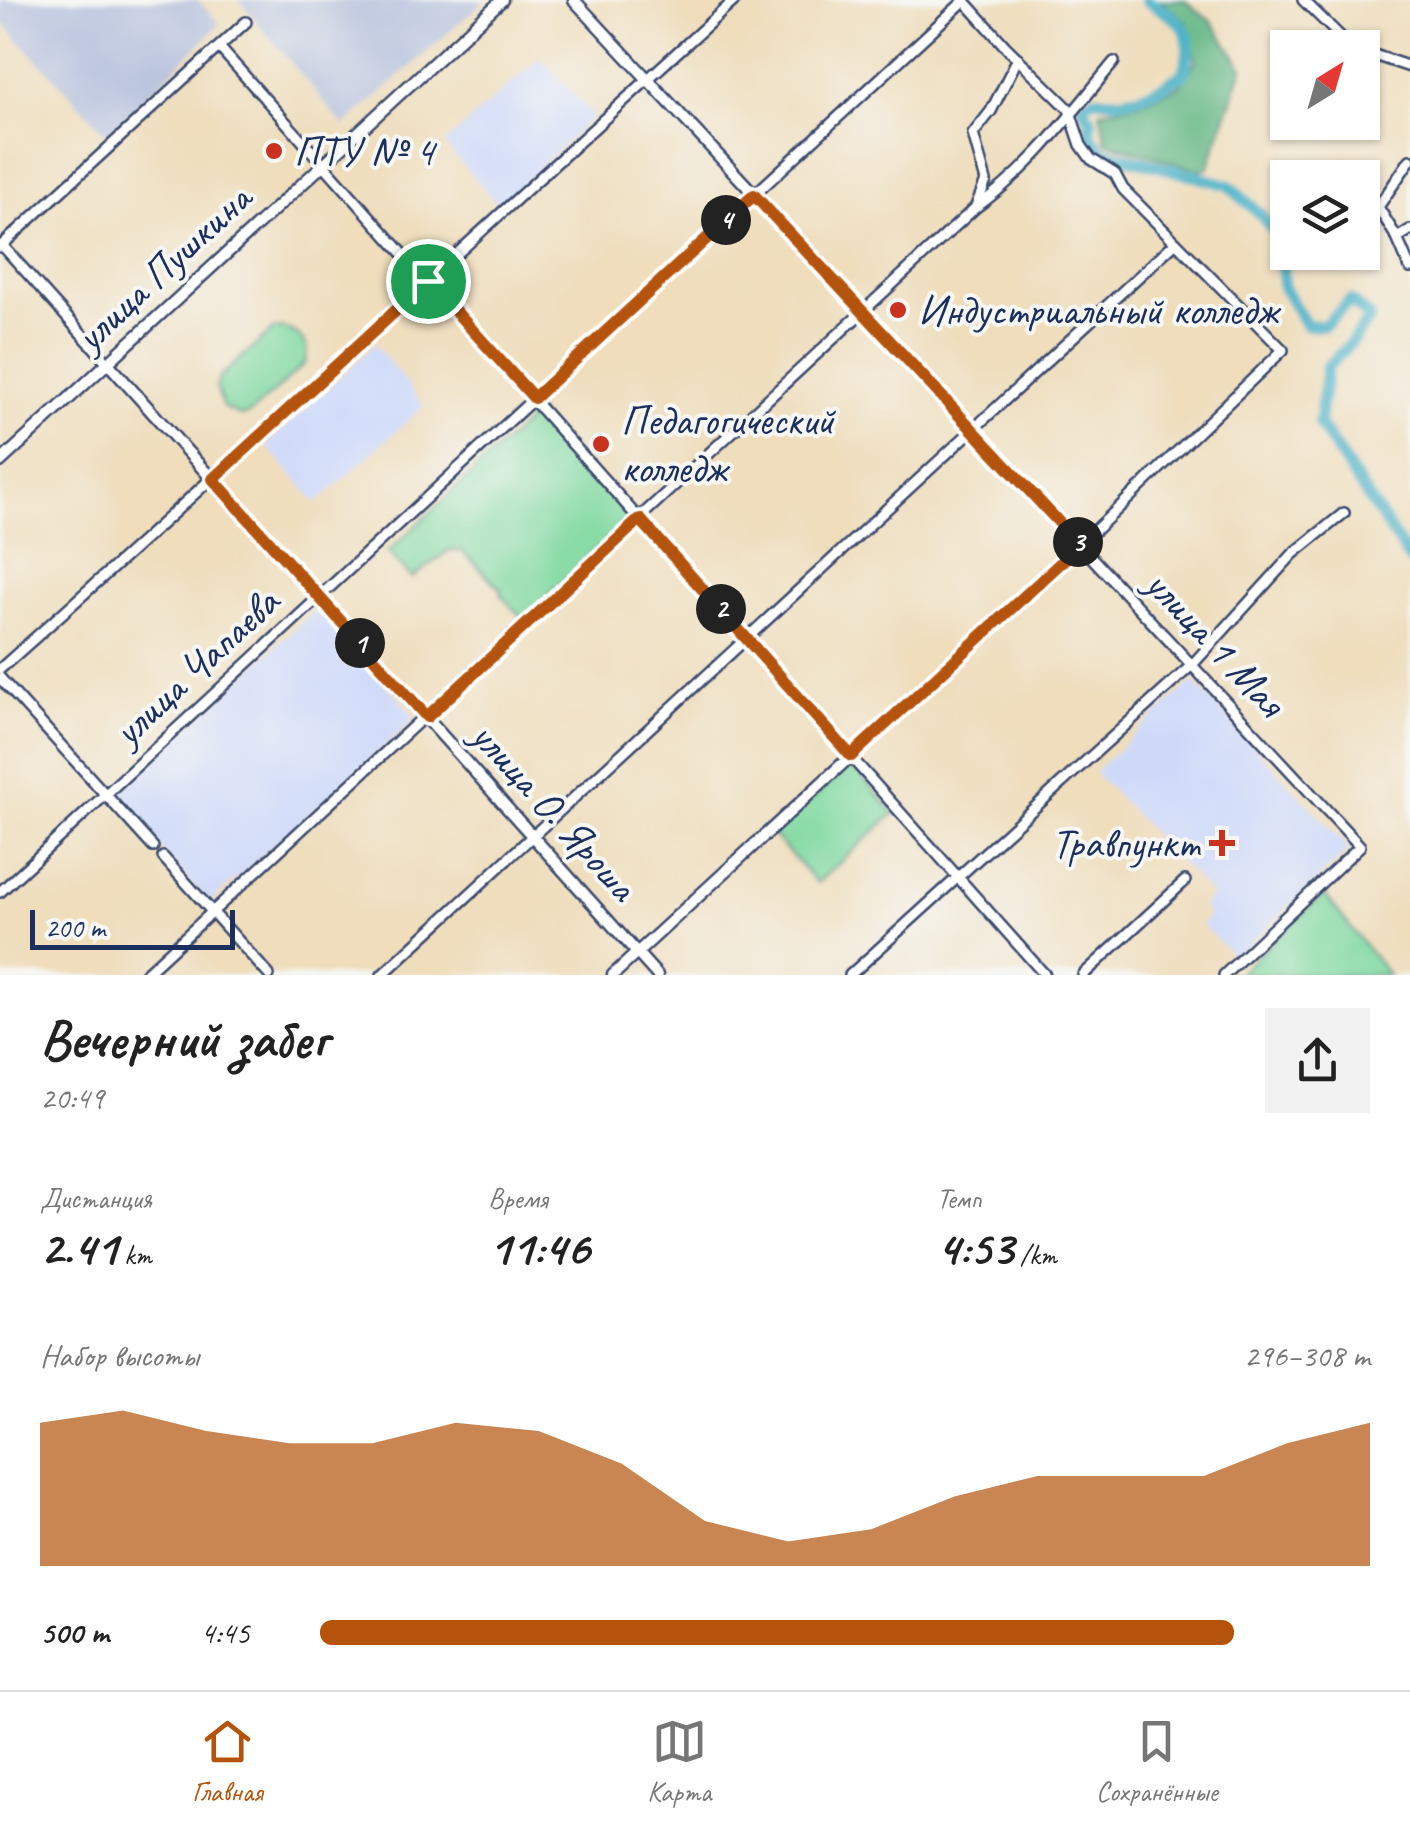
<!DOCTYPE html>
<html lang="ru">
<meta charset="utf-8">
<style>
body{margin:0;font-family:Caveat,sans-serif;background:#f2f2f2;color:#222;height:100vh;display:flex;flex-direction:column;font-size:38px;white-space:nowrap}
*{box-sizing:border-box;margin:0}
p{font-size:32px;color:#767676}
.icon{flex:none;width:55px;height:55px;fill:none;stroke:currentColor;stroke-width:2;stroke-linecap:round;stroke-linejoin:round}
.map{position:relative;height:975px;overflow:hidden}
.panel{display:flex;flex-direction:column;background:#fff;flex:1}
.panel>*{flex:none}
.needle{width:65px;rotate:37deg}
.tools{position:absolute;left:1270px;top:30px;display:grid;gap:20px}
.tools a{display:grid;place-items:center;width:110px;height:110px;border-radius:0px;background:#fff;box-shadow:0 2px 8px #0004;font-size:50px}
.scale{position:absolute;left:30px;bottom:25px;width:205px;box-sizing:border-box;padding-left:10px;border:5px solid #1b2f5e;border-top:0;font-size:28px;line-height:35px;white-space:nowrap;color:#1b2f5e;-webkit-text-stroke:8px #f6f6f2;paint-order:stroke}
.pin{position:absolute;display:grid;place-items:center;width:85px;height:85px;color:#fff;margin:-42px;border:5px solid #fff;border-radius:50%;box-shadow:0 2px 10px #0007}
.km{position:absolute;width:50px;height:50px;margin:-25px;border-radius:50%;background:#222;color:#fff;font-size:28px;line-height:50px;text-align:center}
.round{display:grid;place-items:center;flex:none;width:105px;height:105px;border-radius:0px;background:#f2f2f2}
.headline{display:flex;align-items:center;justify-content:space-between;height:170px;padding:0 40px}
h1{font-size:55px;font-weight:600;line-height:75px}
.metrics{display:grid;grid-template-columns:repeat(3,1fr);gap:15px;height:170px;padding:10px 40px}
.metrics div{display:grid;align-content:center}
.metrics b{font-size:50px;font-weight:600}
.metrics small{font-size:28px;font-weight:400}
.metrics p{font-size:28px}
.chart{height:280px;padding:20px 40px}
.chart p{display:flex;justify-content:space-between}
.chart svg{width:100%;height:180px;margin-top:10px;fill:#b45309;opacity:.7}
ul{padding:0 40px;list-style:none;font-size:32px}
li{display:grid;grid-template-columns:160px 120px 1fr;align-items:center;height:75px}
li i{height:25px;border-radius:12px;background:#b45309}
.dock{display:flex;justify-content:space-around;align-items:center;height:140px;border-top:2px solid #e0e0e0;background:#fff;font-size:28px;color:#767676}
.dock a{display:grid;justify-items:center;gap:5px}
.dock .current{color:#b45309}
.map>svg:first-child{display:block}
.built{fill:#cfdafa}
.industrial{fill:#bac4de}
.green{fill:#7dd89e;stroke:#4c847e;stroke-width:2.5}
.forest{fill:#66b885;stroke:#407472;stroke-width:2.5}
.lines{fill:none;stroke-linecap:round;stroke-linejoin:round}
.river{stroke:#47b0c6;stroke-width:12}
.minor-casing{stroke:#3b496c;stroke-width:14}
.major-casing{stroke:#3b496c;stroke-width:15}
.minor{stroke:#fff;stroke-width:9}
.major{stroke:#fff;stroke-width:10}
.route-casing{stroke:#fff;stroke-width:20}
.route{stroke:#b45309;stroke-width:12}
.poi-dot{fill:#c8321e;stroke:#f6f6f2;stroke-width:4}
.labels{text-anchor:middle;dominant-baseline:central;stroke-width:8;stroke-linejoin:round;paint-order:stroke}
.poi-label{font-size:42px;fill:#1b2f5e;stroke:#f6f6f2;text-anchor:start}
.street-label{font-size:42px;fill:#1b2f5e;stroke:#f6f6f2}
</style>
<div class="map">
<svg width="1410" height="975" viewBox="0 0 1410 975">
<rect width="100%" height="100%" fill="#f6f6f2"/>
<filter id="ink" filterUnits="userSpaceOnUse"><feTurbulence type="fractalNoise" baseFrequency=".01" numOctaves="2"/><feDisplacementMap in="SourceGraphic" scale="20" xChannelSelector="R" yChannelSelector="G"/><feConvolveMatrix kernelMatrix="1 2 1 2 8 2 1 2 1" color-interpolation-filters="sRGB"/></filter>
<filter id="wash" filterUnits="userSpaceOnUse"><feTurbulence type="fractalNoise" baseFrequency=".0048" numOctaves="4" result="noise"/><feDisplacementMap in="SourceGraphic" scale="40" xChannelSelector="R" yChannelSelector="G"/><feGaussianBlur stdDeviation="2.25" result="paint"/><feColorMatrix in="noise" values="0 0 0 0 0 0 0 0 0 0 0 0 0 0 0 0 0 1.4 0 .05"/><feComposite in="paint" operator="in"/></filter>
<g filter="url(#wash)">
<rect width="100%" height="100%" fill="#efddbb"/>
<!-- built -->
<path class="built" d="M540,58L594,116L499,205L444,144Z
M375,344L424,406L317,503L266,445Z
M317,608L416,718L209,903L115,796Z
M1193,681L1350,849L1235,958L1201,924L1209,915L1202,906L1212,895L1094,772Z"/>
<!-- industrial -->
<path class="industrial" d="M0,0H198L220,24L108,135L0,20Z
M239,0H485L344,126Z"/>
<!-- green -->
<path class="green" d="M282,328C301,332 311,345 305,363L251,413L241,416L223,407L216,386L221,376L274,329Z
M537,412L625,512L627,521L523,619L500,594L501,589L462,551L449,550L412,578L388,552Z
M850,764L895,813L817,883L773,835Z
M1324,894L1388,975H1237Z"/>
<!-- forest -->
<path class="forest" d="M1159,0H1184L1212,22L1243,68L1208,168L1201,171L1106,142L1100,111L1139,103L1178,87L1196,61L1187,22Z"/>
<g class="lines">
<!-- river -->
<path class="river" d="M1146,0C1183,23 1196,26 1184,73C1158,92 1126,106 1094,98L1082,106L1091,120L1089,133L1102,151L1228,185L1261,215L1282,243L1283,287L1306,325L1324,326L1350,301L1370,317L1352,342L1327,367L1319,424L1410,560"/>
</g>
</g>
<g filter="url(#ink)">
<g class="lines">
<!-- minor casing -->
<g class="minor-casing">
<path id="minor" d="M964,0L1005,46L1069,109L1081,145L1091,159L1115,174L1123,189L1283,350L1080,545L1360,846L1224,975
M1303,0L1352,48
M219,47L1045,975
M1362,51L1410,67
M1410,160L1378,207L1397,238L1410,268
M976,206L986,181L973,134L991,111L1018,58
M1397,238L1410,230
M2,245L107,362
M0,247L246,22
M0,669C248,449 489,222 735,0
M0,678L153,847
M163,857L269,975
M0,892L965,0
M144,975L975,208C1031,169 1071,114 1114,62
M382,975L1176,242
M850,975L1192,665L1293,554L1344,513
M1083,975L1185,881"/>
</g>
<!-- major casing -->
<g class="major-casing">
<path id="major" d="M574,0L1080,545L613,975
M107,362L657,975
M0,462L502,0"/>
</g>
<!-- minor -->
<use href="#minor" class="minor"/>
<!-- major -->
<use href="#major" class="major"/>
</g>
</g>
<g class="lines" filter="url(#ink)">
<!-- route casing -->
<g class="route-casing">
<path id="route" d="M754,195L1080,545L851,756L640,519L427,717L213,479L428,281L534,398Z"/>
</g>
<!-- route -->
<use href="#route" class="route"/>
</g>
<!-- markers -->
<g class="poi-dot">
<circle cx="274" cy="151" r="10"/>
<circle cx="898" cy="310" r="10"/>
<circle cx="601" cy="444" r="10"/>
<path d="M1217 828h10v10h10v10h-10v10h-10v-10h-10v-10h10z"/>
</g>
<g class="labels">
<!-- poi labels -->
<g class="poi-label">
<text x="294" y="151">ПТУ № 4</text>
<text x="918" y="310">Индустриальный колледж</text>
<text x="621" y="420">Педагогический<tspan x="621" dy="48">колледж</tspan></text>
<text x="1200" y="843" text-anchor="end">Травпункт</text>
</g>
<!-- street labels -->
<g class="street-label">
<text transform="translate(163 268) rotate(-43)">улица Пушкина</text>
<text transform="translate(1215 643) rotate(47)">улица 1 Мая</text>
<text transform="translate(196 667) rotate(-43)">улица Чапаева</text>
<text transform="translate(554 811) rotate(48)">улица О. Яроша</text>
</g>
</g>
</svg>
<div class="tools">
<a><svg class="needle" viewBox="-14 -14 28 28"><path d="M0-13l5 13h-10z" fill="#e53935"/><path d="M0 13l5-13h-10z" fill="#767676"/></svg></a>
<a><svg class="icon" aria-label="layers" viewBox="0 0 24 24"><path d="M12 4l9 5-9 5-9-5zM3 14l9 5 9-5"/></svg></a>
</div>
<div class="scale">200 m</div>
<div class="pin" style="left:428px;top:281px;background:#1e9e55"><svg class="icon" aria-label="arrive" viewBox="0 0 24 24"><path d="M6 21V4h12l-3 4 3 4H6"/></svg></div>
<b class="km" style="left:360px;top:643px">1</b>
<b class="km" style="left:721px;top:609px">2</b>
<b class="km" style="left:1078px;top:542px">3</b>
<b class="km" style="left:726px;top:220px">4</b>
</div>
<section class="panel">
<div class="headline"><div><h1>Вечерний забег</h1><p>20:49</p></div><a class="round"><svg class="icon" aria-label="share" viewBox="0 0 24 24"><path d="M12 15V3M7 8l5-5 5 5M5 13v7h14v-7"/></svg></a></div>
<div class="metrics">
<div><p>Дистанция</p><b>2.41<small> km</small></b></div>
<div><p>Время</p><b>11:46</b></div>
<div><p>Темп</p><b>4:53<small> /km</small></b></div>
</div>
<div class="chart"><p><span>Набор высоты</span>296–308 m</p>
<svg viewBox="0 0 160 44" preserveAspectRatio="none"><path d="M0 44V9L10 6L20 11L30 14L40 14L50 9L60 11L70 19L80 33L90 38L100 35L110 27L120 22L130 22L140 22L150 14L160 9V44z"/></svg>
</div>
<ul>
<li><b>500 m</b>4:45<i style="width:87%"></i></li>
</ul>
</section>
<nav class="dock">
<a class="current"><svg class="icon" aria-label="home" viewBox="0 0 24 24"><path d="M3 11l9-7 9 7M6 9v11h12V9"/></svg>Главная</a>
<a><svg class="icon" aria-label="map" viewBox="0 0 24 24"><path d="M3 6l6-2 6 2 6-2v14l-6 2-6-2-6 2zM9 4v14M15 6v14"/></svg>Карта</a>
<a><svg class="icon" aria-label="saved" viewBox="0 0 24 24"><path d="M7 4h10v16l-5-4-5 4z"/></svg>Сохранённые</a>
</nav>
